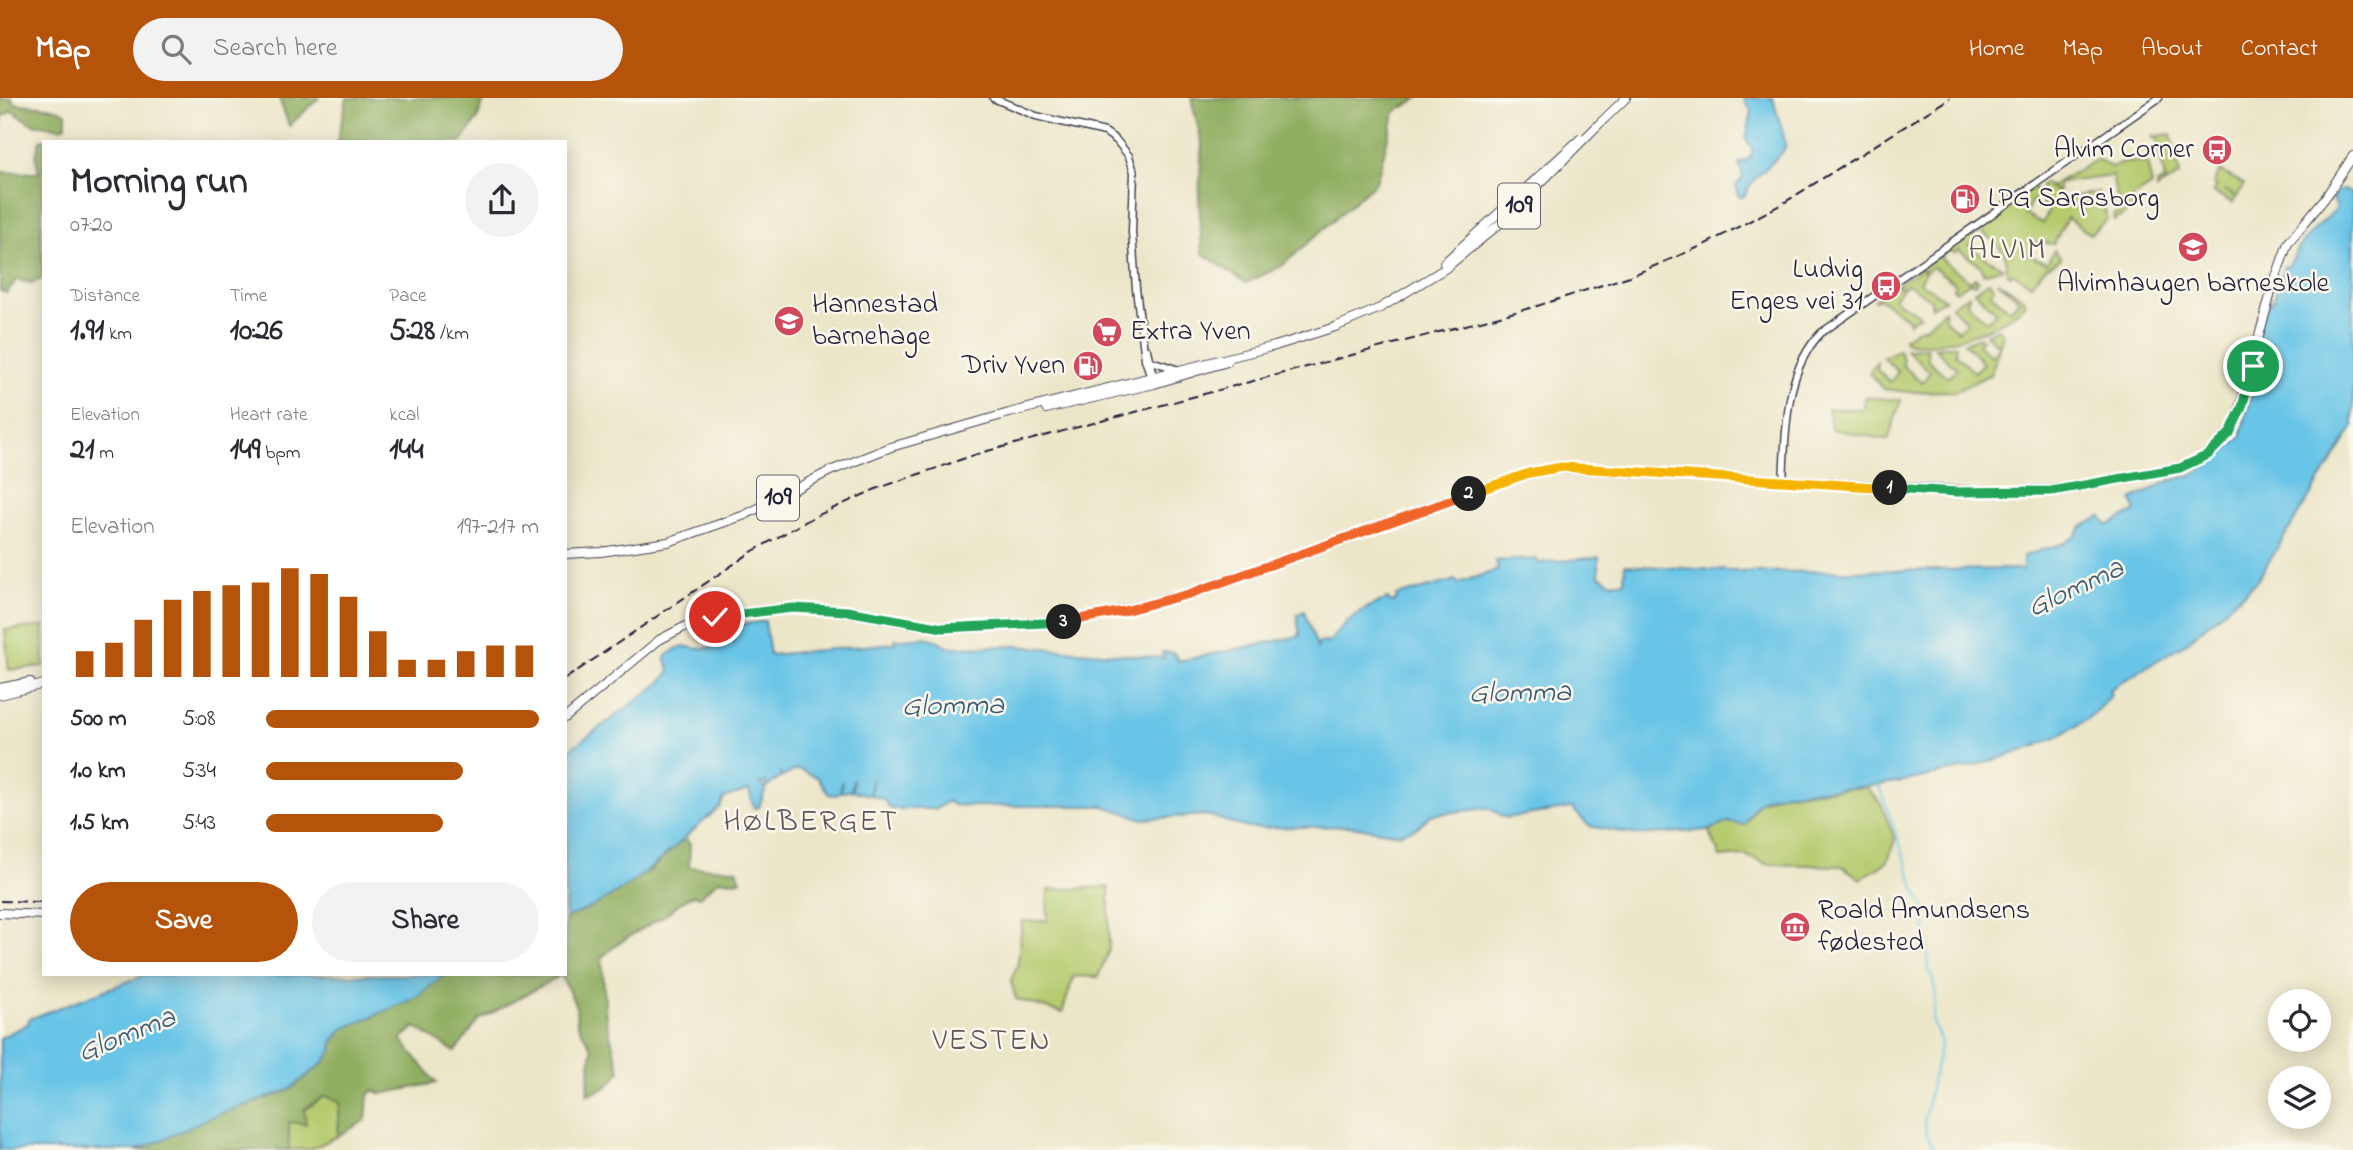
<!DOCTYPE html>
<meta charset="utf-8">
<style>
body{margin:0;font-family:"Indie Flower",sans-serif;background:#f2f2f3;color:#2b2b33;height:100vh;display:flex;flex-direction:column;font-size:26px;white-space:nowrap}
*{box-sizing:border-box;margin:0}
p{font-size:23px;color:#7c7c81}
.icon{flex:none;width:38px;height:38px;fill:none;stroke:currentColor;stroke-width:2;stroke-linecap:round;stroke-linejoin:round}
.map{position:relative;flex:1;overflow:hidden}
.details{position:absolute;left:42px;top:42px;width:525px;height:836px;display:flex;flex-direction:column;background:#fff;border-radius:0px;box-shadow:0 4px 18px #0003}
.details>*{flex:none}
.controls{position:absolute;left:2268px;top:891px;display:grid;gap:14px}
.controls a{display:grid;place-items:center;width:63px;height:63px;border-radius:50%;background:#fff;box-shadow:0 4px 18px #0003;font-size:35px}
.pin{position:absolute;display:grid;place-items:center;width:60px;height:60px;color:#fff;margin:-30px;border:4px solid #fff;border-radius:50%;box-shadow:0 2px 7px #0007}
.km{position:absolute;width:35px;height:35px;margin:-18px;border-radius:50%;background:#222;color:#fff;font-size:19px;line-height:35px;text-align:center}
.round{display:grid;place-items:center;flex:none;width:74px;height:74px;border-radius:37px;background:#f2f2f3}
.summary{display:flex;align-items:center;justify-content:space-between;height:119px;padding:0 28px}
h1{font-size:38px;font-weight:700;line-height:52px}
.metrics{display:grid;grid-template-columns:repeat(3,1fr);gap:10px;height:119px;padding:7px 28px}
.metrics div{display:grid;align-content:center}
.metrics b{font-size:30px;font-weight:700}
.metrics small{font-size:19px;font-weight:400}
.metrics p{font-size:19px}
.chart{height:196px;padding:14px 28px}
.chart p{display:flex;justify-content:space-between}
.chart svg{width:100%;height:126px;margin-top:7px;stroke:#b45309;stroke-width:6}
.cta{display:flex;gap:14px;margin-top:auto;padding:14px 28px}
.cta a{flex:1;height:80px;border-radius:42px;background:#b45309;color:#fff;font-size:28px;font-weight:700;line-height:80px;text-align:center}
.cta a+a{background:#f2f2f3;color:#2b2b33}
ul{padding:0 28px;list-style:none;font-size:23px}
li{display:grid;grid-template-columns:112px 84px 1fr;align-items:center;height:52px}
li i{height:18px;border-radius:9px;background:#b45309}
header{display:flex;align-items:center;gap:42px;box-sizing:border-box;height:98px;padding:0 35px;background:#b45309;color:#fff}
header strong{font-size:33px}
nav{display:flex;gap:38px;margin-inline-start:auto;font-size:24px}
.search{width:490px;height:63px;background:#f2f2f3;display:flex;align-items:center;gap:18px;box-sizing:border-box;padding:0 24px;border-radius:38px;color:#7c7c81;font-size:26px}
.map>svg:first-child{display:block}
.green{fill:#b6ca6e;stroke:#6c7654;stroke-width:2}
.forest{fill:#90ae61;stroke:#59684e;stroke-width:2}
.water{fill:#69c5e7;stroke:#467491;stroke-width:2}
.lines{fill:none;stroke-linecap:round;stroke-linejoin:round}
.stream{stroke:#69c5e7;stroke-width:2}
.minor-casing{stroke:#403f50;stroke-width:9}
.major-casing{stroke:#403f50;stroke-width:10}
.minor{stroke:#fff;stroke-width:6}
.major{stroke:#fff;stroke-width:8}
.rail{stroke:#22223b;stroke-width:2;stroke-dasharray:10 5;stroke-linecap:butt}
.split-1-casing{stroke:#fff;stroke-width:14}
.split-2-casing{stroke:#fff;stroke-width:14}
.split-3-casing{stroke:#fff;stroke-width:14}
.split-4-casing{stroke:#fff;stroke-width:14}
.split-1{stroke:#22a559;stroke-width:9}
.split-2{stroke:#f5b400;stroke-width:9}
.split-3{stroke:#f0652b;stroke-width:9}
.split-4{stroke:#22a559;stroke-width:9}
.labels{text-anchor:middle;dominant-baseline:central;stroke-width:5;stroke-linejoin:round;paint-order:stroke}
.shield{fill:#fbf7ec;stroke:#636270;stroke-width:2}
.shield-label{font-size:26px;font-weight:bold;fill:#22223b}
.poi-label{font-size:28px;fill:#22223b;stroke:#fbf7ec;text-anchor:start}
.neighbourhood-label{font-size:30px;letter-spacing:2px;fill:#615456;stroke:#fbf7ec}
.water-label{font-size:30px;font-style:italic;fill:#3b5b77;stroke:#fbf7ec}
</style>
<header>
<strong>Map</strong>
<div class="search"><svg class="icon" aria-label="search" viewBox="0 0 24 24"><circle cx="10" cy="10" r="6"/><path d="M15 15l6 6"/></svg>Search here</div>
<nav><a>Home</a><a>Map</a><a>About</a><a>Contact</a></nav>
</header>
<div class="map">
<svg width="2353" height="1052" viewBox="0 0 2353 1052">
<rect width="100%" height="100%" fill="#fbf7ec"/>
<filter id="ink" filterUnits="userSpaceOnUse"><feTurbulence type="fractalNoise" baseFrequency=".0143" numOctaves="2"/><feDisplacementMap in="SourceGraphic" scale="14" xChannelSelector="R" yChannelSelector="G"/><feConvolveMatrix kernelMatrix="1 2 1 2 8 2 1 2 1" color-interpolation-filters="sRGB"/></filter>
<filter id="wash" filterUnits="userSpaceOnUse"><feTurbulence type="fractalNoise" baseFrequency=".00686" numOctaves="4" result="noise"/><feDisplacementMap in="SourceGraphic" scale="28" xChannelSelector="R" yChannelSelector="G"/><feGaussianBlur stdDeviation="1.57" result="paint"/><feColorMatrix in="noise" values="0 0 0 0 0 0 0 0 0 0 0 0 0 0 0 0 0 1.4 0 .05"/><feComposite in="paint" operator="in"/></filter>
<g filter="url(#wash)">
<rect width="100%" height="100%" fill="#ece6c9"/>
<!-- green -->
<path class="green" d="M2171,36L2180,77L2157,91V86L2165,82L2157,41L2151,39Z
M2098,61L2111,69L2127,64L2147,65L2152,87L2132,100L2136,108L2115,123L2114,116L2120,113L2112,78L2058,85V94L2049,89Z
M2220,73L2244,86L2237,99L2224,92L2236,99L2233,105L2213,94L2217,88L2213,86Z
M2045,85L2060,97L2061,101L2098,94L2108,121L2090,136L2067,120L2054,146L2034,144L2028,157L2047,165L2054,152L2061,161L2045,170L2031,186L2013,175L2011,178L2007,175C2009,153 1997,145 1980,133L1975,138L1971,137L1974,141L1969,149L2003,170L1983,176L1982,169L1959,152L1956,155L1948,153L1940,160L1970,183L1975,180L1979,183L1974,186L1970,184L1956,193L1953,190L1956,186L1933,169L1926,174L1922,169L2034,89L2038,99L2031,104L2025,117L2043,125L2049,111L2042,105L2041,87Z
M1921,170L1925,175L1919,184L1945,201L1931,209V202L1908,186L1903,190L1898,186Z
M1997,183L2025,201V207C1997,232 1941,252 1905,244L1904,240L1920,230L1923,231L1945,212V221L1958,233L1967,224L1951,208L1969,197L1967,206L1987,223L1996,214L1974,193L1989,184L1994,190L1990,195L2010,212L2019,202Z
M1897,186L1901,191L1894,201L1920,217L1909,225L1908,221L1879,200L1873,203Z
M1997,231L2003,236L1991,276L1956,293L1909,294L1883,291L1869,275L1877,264V272L1890,284L1898,274L1883,259L1899,252L1904,264L1902,267L1922,284L1930,274L1906,251L1927,250L1928,262L1948,280L1957,271L1935,250L1956,247L1955,256L1974,274L1983,265L1964,245L1980,239L1982,241L1978,246L1991,258L1999,248L1986,236Z
M1864,299L1901,302L1888,342L1831,331L1828,311H1863Z
M44,528V568L9,572L5,532Z
M1866,689L1881,706L1895,741L1888,763L1861,781L1842,768L1767,766L1745,757L1720,759L1709,732L1728,724L1744,727L1759,704L1780,696Z
M1109,789V852L1098,879L1074,878L1062,915L1016,901L1011,883L1018,865L1022,823H1047L1048,792Z
M325,998L340,1003L338,1038L311,1051L289,1052V1024Z"/>
<!-- forest -->
<path class="forest" d="M0,0H12L14,5C31,9 50,6 66,15V27L62,30L32,26L12,13L3,18L0,33Z
M279,0H319L289,28Z
M347,0H484L478,20L461,44H337Z
M1191,0H1419L1395,14L1376,84L1282,168L1246,185L1202,155L1199,100L1202,45Z
M46,41L41,136L44,180L33,185L16,182L7,195L0,193V74L39,75L36,58L40,42Z
M684,739L690,746L689,769L737,771L741,783L719,782L699,799L694,797C681,801 673,812 662,819C641,832 620,842 602,859L606,922L620,973C611,987 604,993 587,996L592,950L577,926L576,908L561,877L479,922L455,954L415,929L401,941L436,985L381,996L374,992L368,998L366,1022L338,1038L340,1003L325,998L304,1011L306,1026L289,1024V1052H136L208,1020L289,992L324,964L332,953L333,943L343,931L415,900L444,877H565V820L650,773Z"/>
<!-- water -->
<path class="water" d="M1743,0H1773C1775,12 1786,38 1785,48C1785,59 1750,77 1745,98L1739,99L1736,88L1743,79L1739,65L1750,60L1753,52L1746,42L1752,13Z
M2345,92L2351,96L2353,93V330L2256,484L2186,545L2109,592L2111,597C2071,656 1916,684 1849,690C1827,692 1775,691 1759,704C1753,708 1748,720 1744,727L1728,724L1709,732L1638,737L1589,728L1572,710L1506,720L1488,710L1430,717L1419,729L1399,736L1351,728L1247,730L1207,717L1143,721L1104,708H976L953,707L948,703L936,711H891L883,701L871,697L872,680L870,697L853,693V681L851,693L841,694L842,683L840,694L836,697L829,696L817,679L798,671L782,679L780,674L781,679L767,689L766,684L760,685L766,690L759,709L754,710L749,692L724,700L720,709C670,751 628,799 565,820V655L660,585L670,573L665,559C689,539 687,554 707,550C716,548 724,544 734,543L732,528L765,523L770,557L895,545V541C916,542 929,533 947,549L1017,548L1164,560L1162,554L1174,555L1178,563L1300,538L1297,517L1304,513L1317,549L1318,545L1330,544C1344,522 1364,509 1388,501L1390,505L1396,503V498L1456,482L1458,485L1498,472L1496,463L1537,461L1538,465L1599,459V477L1610,484H1624L1625,467L1750,474L2023,471V458L2065,445L2076,438L2081,429L2102,418L2107,428L2136,413L2132,402L2169,383L2191,377L2215,363L2241,338L2257,270L2251,247L2256,221L2274,201L2284,168H2288L2303,143L2334,113L2336,109L2333,102L2337,93Z
M145,877H444L415,900L343,931L333,943L332,953L324,964L289,992L208,1020L162,1042L136,1052H0V940L28,926L29,921Z"/>
<g class="lines">
<!-- stream -->
<path class="stream" d="M1878,685L1915,790L1924,808L1929,871L1936,890L1933,925L1941,944L1924,1021L1926,1035L1935,1052"/>
</g>
</g>
<g filter="url(#ink)">
<g class="lines">
<!-- minor casing -->
<g class="minor-casing">
<path id="minor" d="M993,0L1036,18L1105,34L1116,42L1129,58L1134,74L1132,134L1136,191L1145,261L1152,283
M1147,252L1154,282
M1151,263L1176,271
M1783,383C1786,334 1784,273 1821,235L2159,0"/>
</g>
<!-- major casing -->
<g class="major-casing">
<path id="major" d="M1598,27L1626,0
M1444,165L1580,41
M1272,249L1335,229L1380,210L1446,170L1502,124L1600,25
M1046,311L1154,286L1227,264
M565,456L601,454L668,444L745,417L830,373L891,349L1009,315L1275,248
M0,590L30,584
M0,597L44,586
M565,620L659,542L686,528L715,519L774,511H831L918,527L965,530L1082,521L1189,496L1506,382L1553,370L1992,394L2068,391L2187,368L2213,353L2235,326L2273,187L2288,145L2325,100L2353,58
M0,815L44,817"/>
</g>
<!-- minor -->
<use href="#minor" class="minor"/>
<!-- major -->
<use href="#major" class="major"/>
<!-- rail -->
<path class="rail" d="M565,581L753,453L812,420L876,391L980,355L1534,209L1633,177L1704,147L1782,106L1950,0
M0,803L44,804"/>
</g>
</g>
<g class="lines" filter="url(#ink)">
<!-- split-1 casing -->
<g class="split-1-casing">
<path id="split-1" d="M1890,390L1958,394L2051,393L2180,370L2208,357L2230,335L2242,309L2253,268"/>
</g>
<!-- split-2 casing -->
<g class="split-2-casing">
<path id="split-2" d="M1469,396L1529,375L1562,369L1890,390"/>
</g>
<!-- split-3 casing -->
<g class="split-3-casing">
<path id="split-3" d="M1064,524L1124,513L1189,496L1469,396"/>
</g>
<!-- split-4 casing -->
<g class="split-4-casing">
<path id="split-4" d="M715,519L793,510L847,513L943,530L1064,524"/>
</g>
<!-- split-1 -->
<use href="#split-1" class="split-1"/>
<!-- split-2 -->
<use href="#split-2" class="split-2"/>
<!-- split-3 -->
<use href="#split-3" class="split-3"/>
<!-- split-4 -->
<use href="#split-4" class="split-4"/>
</g>
<!-- icons -->
<defs>
<g id="bus-disc" transform="scale(1.575)"><circle r="9.5" fill="#d1495b" stroke="#fbf7ec"/><path d="M-5-6H5V4H4V6H2V4H-2V6H-4V4H-5ZM-3.5-4V0h7V-4ZM-3.5 1.2v1.5H-2V1.2ZM2 1.2v1.5H3.5V1.2Z" fill="#fff"/></g>
<g id="fuel-disc" transform="scale(1.575)"><circle r="9.5" fill="#d1495b" stroke="#fbf7ec"/><path d="M-5.5-6h7V0h2V4h1.3V-2.5L3-4.5l.8-.8L6-3V5H2.5V1h-1V6h-7ZM-4.2-4.7v3.2H.2V-4.7Z" fill="#fff"/></g>
<g id="school-disc" transform="scale(1.575)"><circle r="9.5" fill="#d1495b" stroke="#fbf7ec"/><path d="M0-5L7-2L0 1L-7-2ZM-4 1L0 2.5L4 1V4Q0 6-4 4Z" fill="#fff"/></g>
<g id="supermarket-disc" transform="scale(1.575)"><circle r="9.5" fill="#d1495b" stroke="#fbf7ec"/><path d="M-6-5.5h2.5l.6 2H6L4.5 2H-2.5L-4.4-4H-6ZM-1.5 3.2a1.3 1.3 0 1 0 .1 0ZM3 3.2a1.3 1.3 0 1 0 .1 0Z" fill="#fff"/></g>
<g id="museum-disc" transform="scale(1.575)"><circle r="9.5" fill="#d1495b" stroke="#fbf7ec"/><path d="M0-6L6-3V-2H-6V-3ZM-5-1h2V3h-2ZM-1-1h2V3h-2ZM3-1h2V3H3ZM-6 4H6V6H-6Z" fill="#fff"/></g>
</defs>
<g fill-rule="evenodd">
<use href="#bus-disc" x="2217" y="52"/>
<use href="#fuel-disc" x="1965" y="101"/>
<use href="#school-disc" x="2193" y="149"/>
<use href="#bus-disc" x="1886" y="188"/>
<use href="#school-disc" x="789" y="223"/>
<use href="#supermarket-disc" x="1107" y="234"/>
<use href="#fuel-disc" x="1088" y="268"/>
<use href="#museum-disc" x="1795" y="829"/>
</g>
<g class="labels">
<!-- shield labels -->
<g class="shield">
<rect x="1498" y="85.5" width="42" height="45" rx="5"/>
<rect x="757" y="377.5" width="42" height="45" rx="5"/>
</g>
<g class="shield-label">
<text x="1519" y="108">109</text>
<text x="778" y="400">109</text>
</g>
<!-- poi labels -->
<g class="poi-label">
<text x="2194" y="52" text-anchor="end">Alvim Corner</text>
<text x="1988" y="101">LPG Sarpsborg</text>
<text x="1863" y="172" text-anchor="end">Ludvig<tspan x="1863" dy="32">Enges vei 31</tspan></text>
<text x="2193" y="186" text-anchor="middle">Alvimhaugen barneskole</text>
<text x="812" y="207">Hannestad<tspan x="812" dy="32">barnehage</tspan></text>
<text x="1130" y="234">Extra Yven</text>
<text x="1065" y="268" text-anchor="end">Driv Yven</text>
<text x="1818" y="813">Roald Amundsens<tspan x="1818" dy="32">fødested</tspan></text>
</g>
<!-- neighbourhood labels -->
<g class="neighbourhood-label">
<text x="2008" y="153">ALVIM</text>
<text x="811" y="725">HØLBERGET</text>
<text x="992" y="944">VESTEN</text>
</g>
<!-- water labels -->
<g class="water-label">
<text transform="translate(2076 491) rotate(-25)">Glomma</text>
<text transform="translate(1520 596) rotate(-1)">Glomma</text>
<text transform="translate(953 609) rotate(-1)">Glomma</text>
<text transform="translate(127 938) rotate(-22)">Glomma</text>
</g>
</g>
</svg>
<div class="controls">
<a><svg class="icon" aria-label="locate" viewBox="0 0 24 24"><circle cx="12" cy="12" r="6"/><path d="M12 2v4M12 18v4M2 12h4M18 12h4"/></svg></a>
<a><svg class="icon" aria-label="layers" viewBox="0 0 24 24"><path d="M12 4l9 5-9 5-9-5zM3 14l9 5 9-5"/></svg></a>
</div>
<div class="pin" style="left:2253px;top:268px;background:#1e9e55"><svg class="icon" aria-label="arrive" viewBox="0 0 24 24"><path d="M6 21V4h12l-3 4 3 4H6"/></svg></div>
<div class="pin" style="left:715px;top:519px;background:#d93025"><svg class="icon" aria-label="check" viewBox="0 0 24 24"><path d="M5 12l5 5 9-10"/></svg></div>
<b class="km" style="left:1890px;top:390px">1</b>
<b class="km" style="left:1469px;top:396px">2</b>
<b class="km" style="left:1064px;top:524px">3</b>
<section class="details">
<div class="summary"><div><h1>Morning run</h1><p>07:20</p></div><a class="round"><svg class="icon" aria-label="share" viewBox="0 0 24 24"><path d="M12 15V3M7 8l5-5 5 5M5 13v7h14v-7"/></svg></a></div>
<div class="metrics">
<div><p>Distance</p><b>1.91<small> km</small></b></div>
<div><p>Time</p><b>10:26</b></div>
<div><p>Pace</p><b>5:28<small> /km</small></b></div>
</div>
<div class="metrics">
<div><p>Elevation</p><b>21<small> m</small></b></div>
<div><p>Heart rate</p><b>149<small> bpm</small></b></div>
<div><p>kcal</p><b>144</b></div>
</div>
<div class="chart"><p><span>Elevation</span>197–217 m</p>
<svg viewBox="0 0 160 44" preserveAspectRatio="none"><path d="M5 44V35M15 44V32M25 44V24M35 44V17M45 44V14M55 44V12M65 44V11M75 44V6M85 44V8M95 44V16M105 44V28M115 44V38M125 44V38M135 44V35M145 44V33M155 44V33"/></svg>
</div>
<ul>
<li><b>500 m</b>5:08<i style="width:100%"></i></li>
<li><b>1.0 km</b>5:34<i style="width:72%"></i></li>
<li><b>1.5 km</b>5:43<i style="width:65%"></i></li>
</ul>
<div class="cta"><a>Save</a><a>Share</a></div>
</section>
</div>
